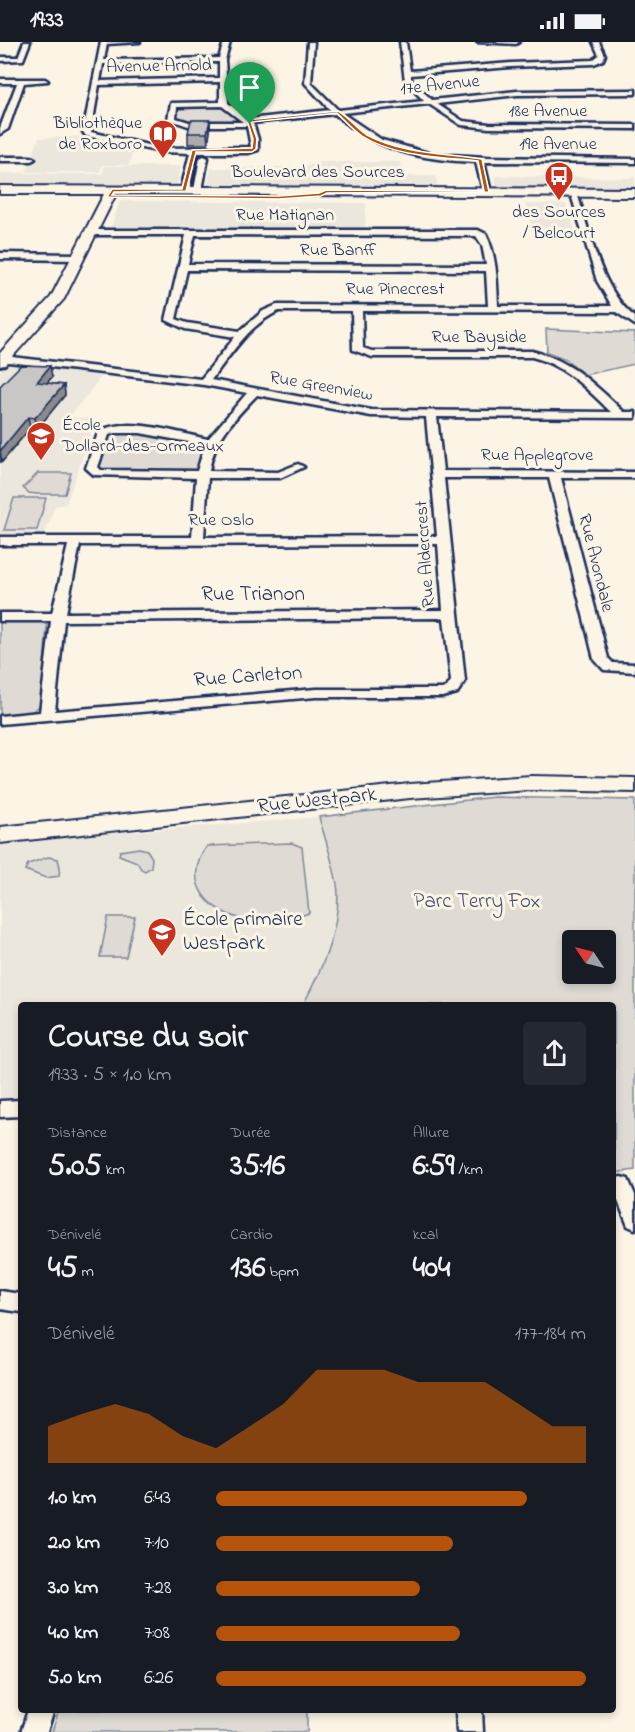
<!DOCTYPE html>
<html lang="fr">
<meta charset="utf-8">
<style>
body{margin:0;font-family:"Indie Flower",sans-serif;background:#242831;color:#f1f3f6;height:100vh;display:flex;flex-direction:column;font-size:22px;white-space:nowrap}
*{box-sizing:border-box;margin:0}
p{font-size:20px;color:#9ea1a6}
.icon{flex:none;width:33px;height:33px;fill:none;stroke:currentColor;stroke-width:2;stroke-linecap:round;stroke-linejoin:round}
.map{position:relative;flex:1;overflow:hidden}
.sheet{position:absolute;left:18px;top:960px;width:598px;height:711px;display:flex;flex-direction:column;background:#171b24;border-radius:6px;box-shadow:0 3px 9px #0003}
.sheet>*{flex:none}
.needle{width:39px;rotate:305deg}
.buttons{position:absolute;left:562px;top:888px;display:grid;gap:12px}
.buttons a{display:grid;place-items:center;width:54px;height:54px;border-radius:6px;background:#171b24;box-shadow:0 3px 9px #0003;font-size:30px}
.pin{position:absolute;display:grid;place-items:center;width:51px;height:51px;color:#fff;margin:-62px -26px;border-radius:50% 50% 50% 0;rotate:-45deg;box-shadow:0 0 6px #0007}
.pin .icon{rotate:45deg}
.round{display:grid;place-items:center;flex:none;width:63px;height:63px;border-radius:6px;background:#242831}
.overview{display:flex;align-items:center;justify-content:space-between;height:102px;padding:0 30px}
h1{font-size:33px;font-weight:700;line-height:45px}
.figures{display:grid;grid-template-columns:repeat(3,1fr);gap:9px;height:102px;padding:6px 30px}
.figures div{display:grid;align-content:center}
.figures b{font-size:30px;font-weight:700}
.figures small{font-size:16px;font-weight:400}
.figures p{font-size:16px}
.chart{height:168px;padding:12px 30px}
.chart p{display:flex;justify-content:space-between}
.chart svg{width:100%;height:108px;margin-top:6px;fill:#b45309;opacity:.7}
ul{padding:0 30px;list-style:none;font-size:20px}
li{display:grid;grid-template-columns:96px 72px 1fr;align-items:center;height:45px}
li i{height:15px;border-radius:8px;background:#b45309}
.status{display:flex;justify-content:space-between;align-items:center;height:42px;padding:0 30px;background:#171b24;direction:ltr}
.status svg{height:16px;fill:currentColor}
.map>svg:first-child{display:block}
.built{fill:#ece7dc}
.green{fill:#dfdbd4;stroke:#7d8599;stroke-width:1.5;fill-rule:evenodd}
.lines{fill:none;stroke-linecap:round;stroke-linejoin:round}
.street-casing{stroke:#1b2f5e;stroke-width:5}
.secondary-casing{stroke:#1b2f5e;stroke-width:4}
.street{fill:#fcf5e5;fill-rule:evenodd}
.secondary{fill:#fcf5e5;fill-rule:evenodd}
.wall{fill:#acabaa;stroke:#1b2f5e;stroke-width:1.5}
.shaded-wall{fill:#8c8b8b;stroke:#1b2f5e;stroke-width:1.5}
.building{fill:#c8c7c6;stroke:#1b2f5e;stroke-width:1.5}
.route{fill:#b45309;stroke:#fff;stroke-width:1.5;fill-rule:evenodd}
.labels{text-anchor:middle;dominant-baseline:central;stroke-width:6;stroke-linejoin:round;paint-order:stroke}
.far-street-label{font-size:18px;fill:#1b2f5e;stroke:#fcf5e5}
.far-poi-label{font-size:18px;fill:#1b2f5e;stroke:#fcf5e5;text-anchor:end}
.street-label{font-size:21px;fill:#1b2f5e;stroke:#fcf5e5}
.park-label{font-size:21px;fill:#425176;stroke:#fcf5e5}
.poi-label{font-size:21px;fill:#1b2f5e;stroke:#fcf5e5;text-anchor:start}
</style>
<div class="status"><b>19:33</b><svg viewBox="0 0 49 12"><path d="M0 12V9h3v3zM5 12V6h3v6zM10 12V3h3v9zM15 12V0h3v12zM26 1h20v11H26zM47 4h2v5h-2z"/></svg></div>
<div class="map">
<svg width="635" height="1690" viewBox="0 0 635 1690">
<rect width="100%" height="100%" fill="#fcf5e5"/>
<filter id="ink" filterUnits="userSpaceOnUse"><feTurbulence type="fractalNoise" baseFrequency=".0167" numOctaves="2"/><feDisplacementMap in="SourceGraphic" scale="12" xChannelSelector="R" yChannelSelector="G"/><feConvolveMatrix kernelMatrix="1 2 1 2 8 2 1 2 1" color-interpolation-filters="sRGB"/></filter>
<g filter="url(#ink)">
<!-- built -->
<path class="built" d="M96,94L135,103L129,123H102L100,130H26L39,96Z
M317,120H400L402,134H436L438,146L207,144L211,126L305,125Z
M105,124H181L177,144L0,143V131L102,132Z
M495,134L635,136V147H497Z
M120,159L366,161L365,188L111,185Z
M525,162H566L575,188H533Z
M7,320L102,334L69,375L96,377L66,462L55,464L44,495H0V328Z
M319,775L338,851L333,894L316,938L303,963H21V1056H0V800Z"/>
<!-- green -->
<path class="green" d="M224,62L250,82L199,83L173,78V64Z
M546,287L635,291V322L584,333L566,317L547,310Z
M119,389L201,401L198,430L102,429L97,425L110,392Z
M38,431H71L65,452H37L29,451L23,446Z
M14,456H46L37,488H4Z
M0,578L38,579L47,583L41,661C33,675 15,672 0,673Z
M494,755L635,758V1128L614,1131V963H303C321,929 338,892 338,852C338,835 324,794 319,775ZM573,898H606V932H573Z
M292,801L302,805L309,871C291,878 273,881 254,879C214,875 178,844 207,804Z
M139,806L147,808L152,816L151,825L145,829L141,827L137,820L119,813L120,809Z
M48,815L58,817L60,825L59,834L46,836L25,828L28,822Z
M108,875H135L126,915H100Z
M59,1668H307V1690H52Z"/>
<g class="lines">
<!-- street casing -->
<g class="street-casing">
<path id="street" d="M24,0H30L23,18L0,19V15H18Z
M101,0H140L107,2L104,18L219,16L224,0H230L225,18L228,61L249,77L330,68L305,41L308,0H314L311,41L338,68L424,59L405,39L400,0H406L410,29L511,21L593,18L599,13L593,0H599L605,13L603,18L594,22L511,25L411,33V38L432,58L517,49L635,48V52L517,53L437,62L463,79L489,82L635,83V87L489,86L461,83L429,62L342,71L382,98L432,112L487,115L635,117V121L484,120L491,150L487,152L483,150L476,120C421,118 377,109 335,72L253,81L258,97V108L248,111H197L189,148L185,150L181,148L190,111L161,110L86,94L83,90ZM219,20V36L100,39L103,22ZM220,40V60L171,61L168,77L188,84H247L251,105L161,106L91,90L99,43ZM222,64L243,80H189L176,76L177,65Z
M477,0H519L516,2Z
M0,37H45L48,39L24,41L8,87L0,92V86L17,41H0Z
M204,114L208,116L202,148L198,150L194,148L200,116Z
M0,115H31L35,117L31,119H0Z
M570,149L577,151C590,191 601,249 635,275V283L616,270L362,269L363,306L372,309H532C571,318 595,343 624,370H635V376L437,375L443,429L635,430V436H561L608,616L613,621L635,622V630L604,628L594,617L549,436H444L465,639L457,651L443,655H316L0,682V674L40,670L51,579H0V571H52L68,503H0V495H192L196,436L94,433L86,426L98,391C120,372 182,392 208,397L247,351L204,343L0,319V315L3,314L201,337L235,295L185,287L166,278L186,193H92L88,190L89,188H478L486,192C497,214 497,240 498,264H612L597,239ZM195,193L476,194L482,203L486,223L188,222ZM187,228L486,229L488,264L277,263L263,269L240,289L187,281L176,277ZM279,269H352L353,308L372,315H532C565,323 587,347 611,370L371,368L211,338C231,313 248,283 279,269ZM257,353L371,374L426,375L437,494L204,495L208,436H280L304,425L298,422L278,430L209,429C214,397 235,376 257,353ZM115,391H140L205,403L197,429L101,428L98,425L109,393ZM438,502L443,568L66,571L80,503ZM444,576L451,639L447,645L442,647H316L55,669L64,579Z
M0,211L78,212L83,215L78,218L0,217Z
M21,1058V1074L0,1075V1059Z
M621,1135L628,1137L635,1153V1187L628,1184L614,1149V1137Z
M0,1249L21,1252V1270L0,1267Z
M28,1668H54L47,1690H21Z
M456,1668H482L483,1690H457Z"/>
</g>
<!-- secondary casing -->
<g class="secondary-casing">
<path id="secondary" d="M0,144L635,147V155L116,152L64,257L5,323L0,324V311L51,255L104,152H0Z
M531,734L635,736V750L531,748L410,756L0,801V785L410,742Z"/>
</g>
<!-- street -->
<use href="#street" class="street"/>
<!-- secondary -->
<use href="#secondary" class="secondary"/>
</g>
<!-- wall -->
<path class="wall" d="M210,78V89L208,102H188V91Z
M52,335L47,341L64,343L65,353L37,387L30,386L2,420H0V344Z"/>
<!-- shaded-wall -->
<path class="shaded-wall" d="M210,78V89L208,102L207,91Z
M50,324L52,335L38,351L37,340Z
M64,343L65,353L37,387L35,376Z
M28,375L30,386L2,420L0,409Z"/>
<!-- building -->
<path class="building" d="M191,78H210L207,91H188Z
M21,323L50,324L37,340L64,343L35,376L28,375L0,409V344Z"/>
</g>
<!-- route -->
<path class="route" d="M338,69C349,75 357,87 367,93C403,112 443,111 482,117L489,150L327,151L321,154L279,157L107,155L112,147H182L192,108L252,106L253,97L247,78ZM337,71C345,79 353,88 362,94C395,115 441,115 478,119L484,149L326,148L319,151L279,154L112,153L114,150L186,149L196,110H252L256,107L257,97L251,80Z"/>
<!-- icons -->
<defs>
<g id="library-pin" transform="scale(1.5)"><path d="M0 17L-7.5 6A9.5 9.5 0 1 1 7.5 6Z" fill="#c8321e" stroke="#fcf5e5"/><path d="M-6-4Q-3-5.5-.7-3.5V5Q-3 3-6 4ZM6-4Q3-5.5 .7-3.5V5Q3 3 6 4Z" fill="#fff"/></g>
<g id="bus-pin" transform="scale(1.5)"><path d="M0 17L-7.5 6A9.5 9.5 0 1 1 7.5 6Z" fill="#c8321e" stroke="#fcf5e5"/><path d="M-5-6H5V4H4V6H2V4H-2V6H-4V4H-5ZM-3.5-4V0h7V-4ZM-3.5 1.2v1.5H-2V1.2ZM2 1.2v1.5H3.5V1.2Z" fill="#fff"/></g>
<g id="school-pin" transform="scale(1.5)"><path d="M0 17L-7.5 6A9.5 9.5 0 1 1 7.5 6Z" fill="#c8321e" stroke="#fcf5e5"/><path d="M0-5L7-2L0 1L-7-2ZM-4 1L0 2.5L4 1V4Q0 6-4 4Z" fill="#fff"/></g>
</defs>
<g fill-rule="evenodd">
<use href="#library-pin" x="163" y="92"/>
<use href="#bus-pin" x="559" y="134"/>
<use href="#school-pin" x="41" y="394"/>
<use href="#school-pin" x="162" y="890"/>
</g>
<g class="labels">
<!-- far-street labels -->
<g class="far-street-label">
<text transform="translate(159 25) rotate(-1)">Avenue Arnold</text>
<text transform="translate(440 44) rotate(-6)">17e Avenue</text>
<text x="548" y="70">18e Avenue</text>
<text x="558" y="103">19e Avenue</text>
<text x="318" y="131">Boulevard des Sources</text>
<text x="285" y="174">Rue Matignan</text>
<text x="338" y="209">Rue Banff</text>
<text x="395" y="248">Rue Pinecrest</text>
<text x="479" y="296">Rue Bayside</text>
<text transform="translate(321 345) rotate(10)">Rue Greenview</text>
<text x="537" y="414">Rue Applegrove</text>
<text x="221" y="479">Rue Oslo</text>
<text transform="translate(426 512) rotate(-94)">Rue Aldercrest</text>
<text transform="translate(595 521) rotate(76)">Rue Avondale</text>
</g>
<!-- far-poi labels -->
<g class="far-poi-label">
<text x="142" y="82">Bibliothèque<tspan x="142" dy="21">de Roxboro</tspan></text>
<text x="559" y="171" text-anchor="middle">des Sources<tspan x="559" dy="21">/ Belcourt</tspan></text>
<text x="62" y="384" text-anchor="start">École<tspan x="62" dy="21">Dollard-des-Ormeaux</tspan></text>
</g>
<!-- street labels -->
<g class="street-label">
<text x="253" y="553">Rue Trianon</text>
<text transform="translate(248 635) rotate(-4)">Rue Carleton</text>
<text transform="translate(317 759) rotate(-6)">Rue Westpark</text>
</g>
<!-- park labels -->
<g class="park-label">
<text x="477" y="860">Parc Terry Fox</text>
</g>
<!-- poi labels -->
<g class="poi-label">
<text x="183" y="878">École primaire<tspan x="183" dy="24">Westpark</tspan></text>
</g>
</g>
</svg>
<div class="buttons">
<a><svg class="needle" viewBox="-14 -14 28 28"><path d="M0-13l5 13h-10z" fill="#e53935"/><path d="M0 13l5-13h-10z" fill="#9ea1a6"/></svg></a>
</div>
<div class="pin" style="left:250px;top:82px;background:#1e9e55"><svg class="icon" aria-label="arrive" viewBox="0 0 24 24"><path d="M6 21V4h12l-3 4 3 4H6"/></svg></div>
<section class="sheet">
<div class="overview"><div><h1>Course du soir</h1><p>19:33 · 5 × 1.0 km</p></div><a class="round"><svg class="icon" aria-label="share" viewBox="0 0 24 24"><path d="M12 15V3M7 8l5-5 5 5M5 13v7h14v-7"/></svg></a></div>
<div class="figures">
<div><p>Distance</p><b>5.05<small> km</small></b></div>
<div><p>Durée</p><b>35:16</b></div>
<div><p>Allure</p><b>6:59<small> /km</small></b></div>
</div>
<div class="figures">
<div><p>Dénivelé</p><b>45<small> m</small></b></div>
<div><p>Cardio</p><b>136<small> bpm</small></b></div>
<div><p>kcal</p><b>404</b></div>
</div>
<div class="chart"><p><span>Dénivelé</span>177–184 m</p>
<svg viewBox="0 0 160 44" preserveAspectRatio="none"><path d="M0 44V29L10 24L20 20L30 24L40 33L50 38L60 29L70 20L80 6L90 6L100 6L110 11L120 11L130 11L140 20L150 29L160 29V44z"/></svg>
</div>
<ul>
<li><b>1.0 km</b>6:43<i style="width:84%"></i></li>
<li><b>2.0 km</b>7:10<i style="width:64%"></i></li>
<li><b>3.0 km</b>7:28<i style="width:55%"></i></li>
<li><b>4.0 km</b>7:08<i style="width:66%"></i></li>
<li><b>5.0 km</b>6:26<i style="width:100%"></i></li>
</ul>
</section>
</div>
